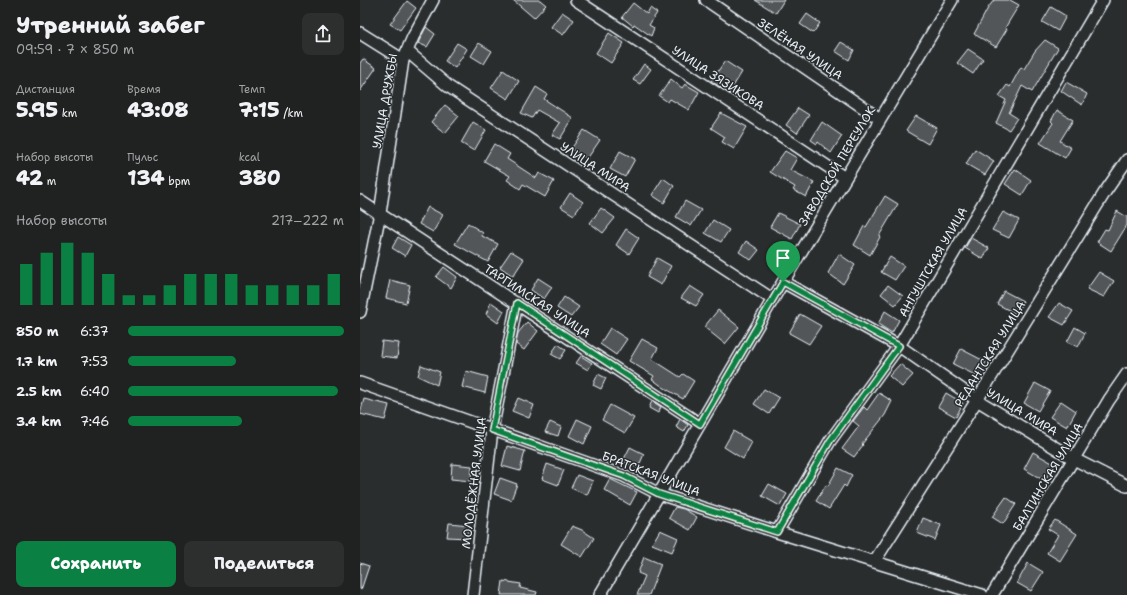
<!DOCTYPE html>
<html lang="ru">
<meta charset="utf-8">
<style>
body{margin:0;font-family:"Shantell Sans",sans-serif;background:#2d2f2f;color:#f1f3f6;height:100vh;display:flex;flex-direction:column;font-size:15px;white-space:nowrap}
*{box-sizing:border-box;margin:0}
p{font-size:13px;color:#a2a4a5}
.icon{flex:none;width:22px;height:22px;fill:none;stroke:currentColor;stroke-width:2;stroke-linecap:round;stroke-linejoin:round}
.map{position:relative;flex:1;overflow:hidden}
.side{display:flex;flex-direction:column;background:#202222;width:360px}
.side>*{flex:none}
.pin{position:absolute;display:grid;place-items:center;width:34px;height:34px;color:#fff;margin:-41px -17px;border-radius:50% 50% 50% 0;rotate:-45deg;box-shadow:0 0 4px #0007}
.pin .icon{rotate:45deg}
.round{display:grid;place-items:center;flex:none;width:42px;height:42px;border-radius:8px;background:#2d2f2f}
.overview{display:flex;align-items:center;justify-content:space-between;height:68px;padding:0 16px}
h1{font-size:22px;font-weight:800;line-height:30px}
.metrics{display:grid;grid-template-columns:repeat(3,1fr);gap:6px;height:68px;padding:4px 16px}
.metrics div{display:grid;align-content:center}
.metrics b{font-size:20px;font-weight:800}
.metrics small{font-size:11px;font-weight:400}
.metrics p{font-size:11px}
.chart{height:112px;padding:8px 16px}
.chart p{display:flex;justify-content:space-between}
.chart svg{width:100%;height:72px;margin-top:4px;stroke:#0b8043;stroke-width:6}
.button{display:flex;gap:8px;margin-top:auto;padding:8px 16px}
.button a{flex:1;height:46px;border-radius:8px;background:#0b8043;color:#fff;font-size:16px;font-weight:800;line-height:46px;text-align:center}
.button a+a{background:#2d2f2f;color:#f1f3f6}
ul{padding:0 16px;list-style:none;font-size:13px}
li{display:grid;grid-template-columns:64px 48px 1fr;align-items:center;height:30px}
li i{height:10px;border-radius:5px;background:#0b8043}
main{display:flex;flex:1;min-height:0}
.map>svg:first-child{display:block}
.building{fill:#535759;stroke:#e8f1f8}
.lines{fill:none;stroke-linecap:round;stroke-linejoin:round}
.minor-casing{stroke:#e8f1f8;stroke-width:14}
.minor{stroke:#2a2d2e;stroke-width:11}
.route-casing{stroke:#fff;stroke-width:8}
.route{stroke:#0b8043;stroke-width:5}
.labels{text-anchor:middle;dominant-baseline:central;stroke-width:3;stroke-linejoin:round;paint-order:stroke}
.street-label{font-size:12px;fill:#e8f1f8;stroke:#2a2d2e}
</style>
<main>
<section class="side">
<div class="overview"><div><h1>Утренний забег</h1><p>09:59 · 7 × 850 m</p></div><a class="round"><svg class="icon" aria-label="share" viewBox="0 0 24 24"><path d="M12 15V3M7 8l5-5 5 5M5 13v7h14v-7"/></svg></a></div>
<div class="metrics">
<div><p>Дистанция</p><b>5.95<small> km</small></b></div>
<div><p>Время</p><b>43:08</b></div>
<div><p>Темп</p><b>7:15<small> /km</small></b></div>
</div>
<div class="metrics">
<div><p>Набор высоты</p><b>42<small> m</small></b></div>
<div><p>Пульс</p><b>134<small> bpm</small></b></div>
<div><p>kcal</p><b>380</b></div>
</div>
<div class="chart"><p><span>Набор высоты</span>217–222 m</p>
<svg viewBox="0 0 160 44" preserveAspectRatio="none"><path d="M5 44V19M15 44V12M25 44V6M35 44V12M45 44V25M55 44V38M65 44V38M75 44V32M85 44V25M95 44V25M105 44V25M115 44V32M125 44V32M135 44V32M145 44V32M155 44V25"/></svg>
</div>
<ul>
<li><b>850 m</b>6:37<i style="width:100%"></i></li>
<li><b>1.7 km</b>7:53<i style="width:50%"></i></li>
<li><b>2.5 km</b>6:40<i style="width:97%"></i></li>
<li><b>3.4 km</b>7:46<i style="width:53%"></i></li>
</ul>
<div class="button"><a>Сохранить</a><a>Поделиться</a></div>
</section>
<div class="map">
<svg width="767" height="595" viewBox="0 0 767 595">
<rect width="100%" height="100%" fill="#2a2d2e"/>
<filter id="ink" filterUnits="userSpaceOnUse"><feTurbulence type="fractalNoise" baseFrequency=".025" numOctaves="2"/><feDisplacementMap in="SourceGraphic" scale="8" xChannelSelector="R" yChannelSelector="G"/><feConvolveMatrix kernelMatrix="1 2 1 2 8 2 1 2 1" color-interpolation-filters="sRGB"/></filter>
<g filter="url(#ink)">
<!-- building -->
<path class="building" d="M153,0H180L186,5L174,18Z
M395,0H424L416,13Z
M634,0H650L659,5L645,28L647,29L636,47L614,34L628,8Z
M47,1L56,8L40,30L30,24Z
M273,3L287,14L290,8L297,13L289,25L294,28L291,36L274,24L273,26L262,17Z
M691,7L706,16L698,31L682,22Z
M202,12L214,20L203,35L191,27Z
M447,14L460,23L453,33L440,24Z
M66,27L75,34L67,47L58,43Z
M249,33L264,43L251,63L236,53Z
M685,40L698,48L672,92L662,86L649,113L657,118L649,130L636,123L646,100L639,96L647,85L650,87L661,67L664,69L675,51Z
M481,42L494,50L489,60L475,51Z
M97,43L107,49L95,68L85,61Z
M119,43L132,51L124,64L111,56Z
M608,49L623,59L613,74L597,63Z
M3,59L16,68L0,91V63Z
M365,61L382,72L369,93L351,81Z
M284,64L291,69L280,84L273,80Z
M143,70L159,81L148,99L131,88Z
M311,79L322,88L325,84L339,92L329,110L310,99L308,102L299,96Z
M706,82L727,94L722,105L701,91Z
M176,87L187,94L184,99L213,118L200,139L192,135L200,123L177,110L172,118L161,113Z
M85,105L99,116L85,133L71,122Z
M438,108L449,115L437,133L426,125Z
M697,110L713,120L700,141L711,148L705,158L680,143L693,123L691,121Z
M361,113L387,127L374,149L362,142L365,137L351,128Z
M556,116L577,128L568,144L546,131Z
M113,122L126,130L114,151L101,143Z
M462,122L482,136L471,153L458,142L457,144L451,140Z
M224,130L240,140L227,159L211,149Z
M134,144L150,154L147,159L176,178L179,173L194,181L185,197L163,184L160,189L147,180L150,176L124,161Z
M615,149L634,161L625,175L606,164Z
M260,151L275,159L265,177L250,169Z
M425,151L437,158L430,170L454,182L446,197L433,190L435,187L410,172Z
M655,169L671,180L662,195L645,184Z
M303,178L314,186L304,203L292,195Z
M210,193L223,202L214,215L201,207Z
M525,196L538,204L519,236L520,237L510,255L494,245L504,226L506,227Z
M325,201L341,210L331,226L316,217Z
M68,207L83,215L73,232L59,224Z
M241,208L255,218L243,233L230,223Z
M757,211L767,217V225L751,251L737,242L745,229L748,230Z
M643,212L659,220L649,238L632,230Z
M418,213L440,224L432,239L410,227Z
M353,220L369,230L361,242L345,233Z
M108,223L123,233L122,236L138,244L128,262L95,244Z
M266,229L279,238L269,254L256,245Z
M38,237L51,245L45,256L32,248Z
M611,238L629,248L623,259L605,248Z
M386,241L399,250L391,260L379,252Z
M151,251L164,259L153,276L140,267Z
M479,254L495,265L483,284L468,273Z
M530,257L544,266L535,280L521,272Z
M297,258L311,266L301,285L287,277Z
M84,267L97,277L91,288L76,277Z
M739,272L754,281L744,297L727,289Z
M178,278L192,287L184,299L171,290Z
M30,280L50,285L46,303L26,298Z
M528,285L543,296L535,305L521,294Z
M330,286L344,295L336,306L321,298Z
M644,291L663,301L656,314L637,304Z
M204,297L219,307L211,317L197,308Z
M131,302L144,311L138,323L126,314Z
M699,303L713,311L704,325L689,317Z
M358,310L379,327L365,344L344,327Z
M525,311L539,320L532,333L518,324Z
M440,314L461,326L449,344L429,333Z
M167,322L178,331L164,350L156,344L158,333Z
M715,327L725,333L718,347L707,342Z
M250,328L267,339L256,355L240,344Z
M282,339L298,348L292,359L320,377L323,374L334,381L323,399L303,387L292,379L294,376L269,361Z
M22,341L39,343L37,358L20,356Z
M198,344L206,350L200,359L191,354Z
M601,349L626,362L619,377L593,364Z
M221,356L232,363L228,370L216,363Z
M540,364L553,375L542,387L529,376Z
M61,365L80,372L77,385L58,376Z
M106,371L128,377L125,393L102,387Z
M238,374L246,378L241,389L233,385Z
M675,383L690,391L678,411L664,403Z
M404,389L419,398L409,414L394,404Z
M519,393L532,401L525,415L502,444L503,445L494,457L482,449L499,426L493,421L504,407L507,410Z
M586,393L603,403L596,417L578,407Z
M158,398L174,405L169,418L152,411Z
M4,399L29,405L25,420L0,414Z
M292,401L301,407L298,413L289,408Z
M701,401L716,411L707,427L690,417Z
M250,405L274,418L265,433L242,420Z
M217,419L232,426L224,444L209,436Z
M320,419L328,425L324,432L316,427Z
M190,422L201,427L198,436L185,432Z
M373,431L392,442L383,459L364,447Z
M147,446L165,451L160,471L142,466Z
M270,447L284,454L278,468L263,461Z
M673,452L694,464L685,481L664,469Z
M92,464L112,466L111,481L91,479Z
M187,464L204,470L198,485L182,479Z
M478,468L492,475L486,487L484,485L469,509L456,501L466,485L468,486Z
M217,475L233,481L227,495L211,488Z
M140,478L157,484L151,500L134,494Z
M250,479L277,492L270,505L244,490Z
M409,484L427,494L420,506L402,496Z
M646,497L656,504L643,524L632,517Z
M315,507L324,509L337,517L330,530L309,518Z
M563,518L581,525L575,540L557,533Z
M695,520L717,534L700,561L687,553L698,535L688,529Z
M89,523L109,525L108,538L87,537Z
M212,526L222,530L234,538L222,557L201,544Z
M300,530L318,538L312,552L292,544Z
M284,557L301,564L289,595H277L285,576L278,573Z
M0,563L9,566L1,590L0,589Z
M668,563L683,572L671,591L657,583Z
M143,581L161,584L160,588L177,592L176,595H141Z"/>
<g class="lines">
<!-- minor casing -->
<g class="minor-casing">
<path id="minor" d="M216,0L485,178
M346,0L520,119
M0,33L43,60
M47,51L89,87L412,299
M0,201L340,424
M423,282L539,346L617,400L714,459L767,486
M0,312L20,213L43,60L53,37L73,0
M0,383L264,476L299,494L417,532L622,595
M417,532L470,441L539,346L743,0
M514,562L617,400L745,192L767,160
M113,595L132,430L157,303
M240,595L423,282L592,0
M632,595L749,400L767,374"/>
</g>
<!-- minor -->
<use href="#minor" class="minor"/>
</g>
</g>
<g class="lines" filter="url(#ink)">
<!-- route casing -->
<g class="route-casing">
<path id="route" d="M423,282L539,346L470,441L417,532L299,494L264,476L132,430L157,303L340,424Z"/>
</g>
<!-- route -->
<use href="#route" class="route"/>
</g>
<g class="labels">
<!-- street labels -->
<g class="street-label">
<text transform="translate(440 49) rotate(34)">ЗЕЛЁНАЯ УЛИЦА</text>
<text transform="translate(358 78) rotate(33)">УЛИЦА ЗЯЗИКОВА</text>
<text transform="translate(25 101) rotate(-80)">УЛИЦА ДРУЖБЫ</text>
<text transform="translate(477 166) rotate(-59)">ЗАВОДСКОЙ ПЕРЕУЛОК</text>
<text transform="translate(235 167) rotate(33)">УЛИЦА МИРА</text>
<text transform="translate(573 262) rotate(-60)">АНГУШТСКАЯ УЛИЦА</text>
<text transform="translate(177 301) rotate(33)">ТАРГИМСКАЯ УЛИЦА</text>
<text transform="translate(630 354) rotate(-58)">РЕДАНТСКАЯ УЛИЦА</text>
<text transform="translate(662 412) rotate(31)">УЛИЦА МИРА</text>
<text transform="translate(291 474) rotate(21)">БРАТСКАЯ УЛИЦА</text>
<text transform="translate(688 477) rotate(-59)">БАЛТИНСКАЯ УЛИЦА</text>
<text transform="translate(114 483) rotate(-83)">МОЛОДЁЖНАЯ УЛИЦА</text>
</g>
</g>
</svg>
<div class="pin" style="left:423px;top:282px;background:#1e9e55"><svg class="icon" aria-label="arrive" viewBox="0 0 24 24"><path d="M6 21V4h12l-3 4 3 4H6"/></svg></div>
</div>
</main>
